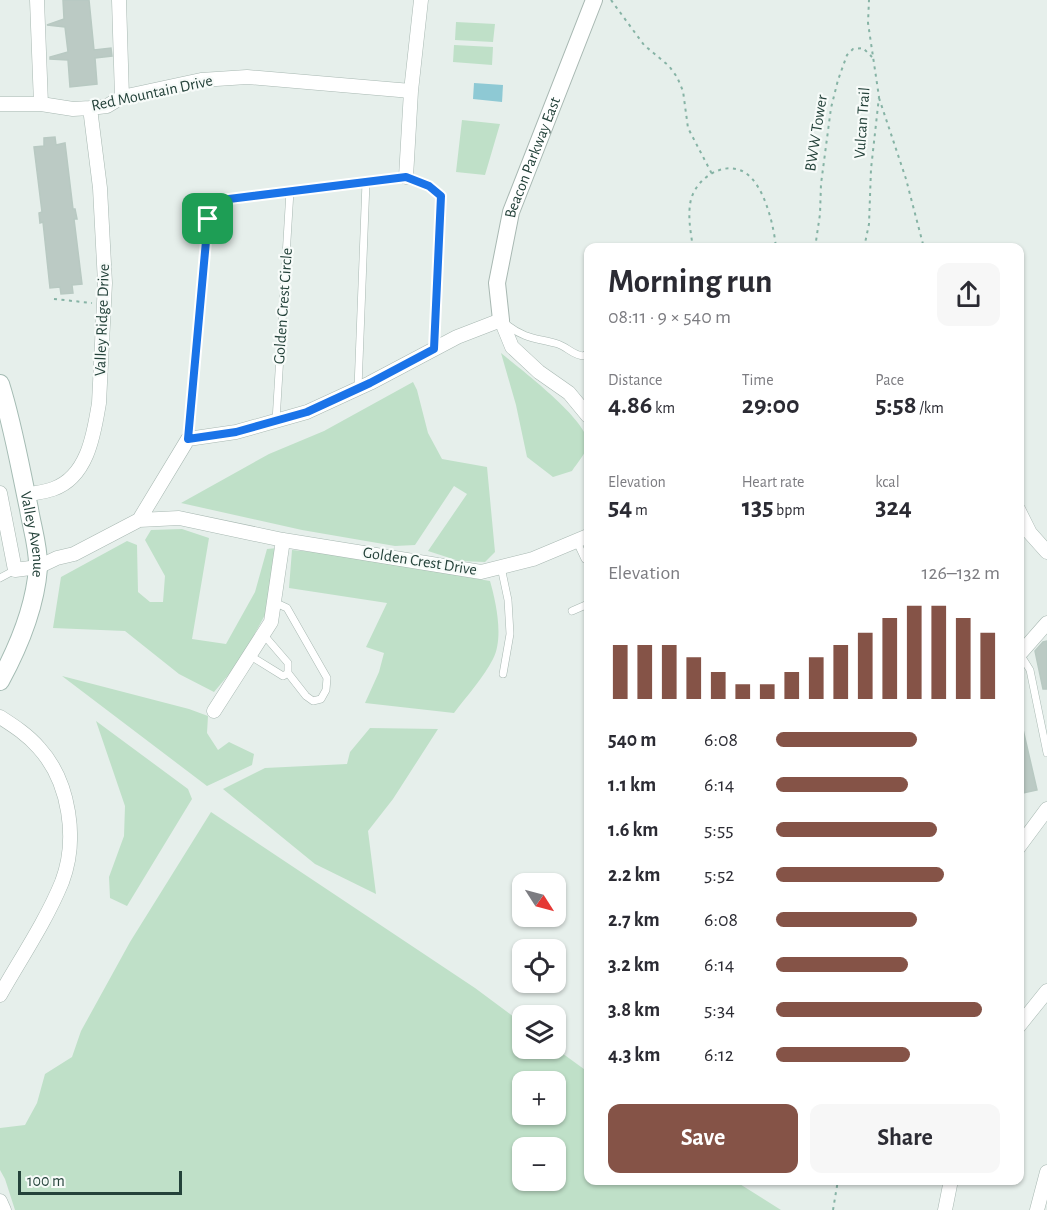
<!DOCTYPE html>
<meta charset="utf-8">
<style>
body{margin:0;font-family:"Alegreya Sans",sans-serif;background:#f7f7f7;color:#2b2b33;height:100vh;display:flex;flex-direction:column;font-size:22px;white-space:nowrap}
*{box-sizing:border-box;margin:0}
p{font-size:20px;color:#7c7c81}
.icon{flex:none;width:33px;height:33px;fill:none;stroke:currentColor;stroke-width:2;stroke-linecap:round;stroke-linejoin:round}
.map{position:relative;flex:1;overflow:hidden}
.sheet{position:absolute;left:584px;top:243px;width:440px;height:942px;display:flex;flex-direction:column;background:#fff;border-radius:12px;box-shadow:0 2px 4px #0004}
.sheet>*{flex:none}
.needle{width:39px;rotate:126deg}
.fabs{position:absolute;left:512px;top:873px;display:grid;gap:12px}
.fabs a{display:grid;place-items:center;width:54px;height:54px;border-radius:12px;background:#fff;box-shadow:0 2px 4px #0004;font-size:30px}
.scale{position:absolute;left:18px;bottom:15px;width:164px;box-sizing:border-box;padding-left:6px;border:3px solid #24423a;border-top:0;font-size:16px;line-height:21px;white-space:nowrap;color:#24423a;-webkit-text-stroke:4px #f7fbf9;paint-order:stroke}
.pin{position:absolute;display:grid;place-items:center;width:51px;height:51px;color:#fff;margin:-26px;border-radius:12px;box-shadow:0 3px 9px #0006}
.round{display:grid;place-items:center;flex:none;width:63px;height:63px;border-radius:12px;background:#f7f7f7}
.headline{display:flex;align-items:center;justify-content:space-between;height:102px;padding:0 24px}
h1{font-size:33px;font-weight:700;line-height:45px}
.metrics{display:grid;grid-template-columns:repeat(3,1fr);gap:9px;height:102px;padding:6px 24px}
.metrics div{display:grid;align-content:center}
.metrics b{font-size:26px;font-weight:700}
.metrics small{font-size:16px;font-weight:400}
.metrics p{font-size:16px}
.chart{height:168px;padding:12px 24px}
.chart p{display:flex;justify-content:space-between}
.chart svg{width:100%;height:108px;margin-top:6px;stroke:#855347;stroke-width:6}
.primary-button{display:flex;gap:12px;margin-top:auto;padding:12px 24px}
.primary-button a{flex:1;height:69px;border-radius:12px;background:#855347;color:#fff;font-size:24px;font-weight:700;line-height:69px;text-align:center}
.primary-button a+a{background:#f7f7f7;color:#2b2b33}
ul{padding:0 24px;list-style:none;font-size:20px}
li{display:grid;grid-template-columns:96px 72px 1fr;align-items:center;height:45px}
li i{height:15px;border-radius:8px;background:#855347}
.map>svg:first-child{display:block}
.green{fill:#bfe0c8;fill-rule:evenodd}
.water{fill:#8ec9d4}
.building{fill:#bbcac4;stroke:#b8c9c2;stroke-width:1.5}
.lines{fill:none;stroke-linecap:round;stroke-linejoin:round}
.service-casing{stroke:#a8b8b2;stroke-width:8}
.minor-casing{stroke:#a8b8b2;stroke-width:15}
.tertiary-casing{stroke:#a8b8b2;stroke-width:18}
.secondary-casing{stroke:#a4bbb3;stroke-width:20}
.path{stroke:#86b3a5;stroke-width:2;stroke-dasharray:3 4.5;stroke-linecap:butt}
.service{stroke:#fff;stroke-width:7}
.minor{stroke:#fff;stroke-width:14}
.tertiary{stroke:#fff;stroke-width:16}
.secondary{stroke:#fff;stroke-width:18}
.route-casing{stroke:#fff;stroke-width:12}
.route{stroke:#1a73e8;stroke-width:8}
.labels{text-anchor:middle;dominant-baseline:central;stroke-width:4.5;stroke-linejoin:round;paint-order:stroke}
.street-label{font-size:16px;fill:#24423a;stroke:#f7fbf9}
</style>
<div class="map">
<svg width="1047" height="1210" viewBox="0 0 1047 1210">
<rect width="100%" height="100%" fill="#e6efeb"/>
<!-- green -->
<path class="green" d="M456,22L495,24L493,42L455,40Z
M454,45L493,47L492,65L453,62Z
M462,120L500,124L485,175L456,172Z
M501,353C520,369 587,419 588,443C588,451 577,463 572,471L553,477L527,457L516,405Z
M413,382L417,390L428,433L442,459L487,467L495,552L485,562L459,561L428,551L467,494L454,486L415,545L395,546L302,530L181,503L269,454L324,431Z
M182,529L209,538L192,639L226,644L255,592L267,549L277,548L266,613L240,661L214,692L179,674L125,631L53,628L61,577L127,541L137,545L138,592L150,602H163L165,576L145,540L151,530Z
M292,550C358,555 424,570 490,581C496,602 504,638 493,659C484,677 466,697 454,713L365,703L379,672L384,653L366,647L387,603L289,588Z
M62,676L189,709L208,716L207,733L218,750L229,742L254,754L252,765L207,786Z
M96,721L188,789L192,799L127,906L110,898L109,877L124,836L125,806Z
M370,728L438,729L393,799L368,831L376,894L315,864L223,789L265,768L347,764L350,752Z
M211,812L475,988L522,1023V1048H555L588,1072V1180L735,1181L781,1210H15L5,1179L0,1170V1128L25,1125L37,1103L45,1074L72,1057L81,1031L130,942ZM522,1082H555V1114H522ZM522,1148H555V1180H522Z"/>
<!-- water -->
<path class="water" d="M474,83L503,85L502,102L473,99Z"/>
<!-- building -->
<path class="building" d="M63,0H89L94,50L111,48L112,56L95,58L97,84L70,87L68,60L50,59V57L68,52L65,27L47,25L64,19Z
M55,137L56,145L65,143L73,209H75L77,219H74L82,284L72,285L73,293L61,294L60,287L50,288L43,222L40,223L39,213L42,212L34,147L44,146V138Z
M1047,641V689H1043L1035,651L1043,642Z
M1018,725H1022L1037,790L1018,794Z"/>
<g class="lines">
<!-- service casing -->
<g class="service-casing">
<path id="service" d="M507,325C525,339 537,338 558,344C567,347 574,356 584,356L588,353
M358,388L366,182
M276,421L290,191
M188,439L208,219L221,200L406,177L429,186L441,196L434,349
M577,542L585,559L588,557
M501,567L508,600L510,634L503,674
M0,578L15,570
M274,602L287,608L327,678L326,690L321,699L313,701L306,696L288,673
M572,611L588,604
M1020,654L1030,670L1047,753
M249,655L283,676L288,673V663L263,634"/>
</g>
<!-- minor casing -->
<g class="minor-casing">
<path id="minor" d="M37,0L41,104
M119,0L122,97
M0,104H41L73,109L90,108L107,106L122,97L201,80L247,77L411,91
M406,177L411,91L421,0
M0,493L15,570L38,567L57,558L74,554L139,520L179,518L283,540L481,572L533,559L588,536
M26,495C35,493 44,492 53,489C88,477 94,433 99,403L105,283L100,188L90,108
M1018,509L1030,533L1047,552
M139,520L188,439L236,432L307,412L370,383L457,337L501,320L512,347L539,372L569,393L588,416
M1018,656L1047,623
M214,711L271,622L283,540
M0,717C14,726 28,735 39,748C70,782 78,840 62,882C46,921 21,958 0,995
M1018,848L1047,809
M1018,1027L1047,991
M0,1201L4,1210
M945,1210L951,1180
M1037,1210L1047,1172"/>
</g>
<!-- tertiary casing -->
<g class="tertiary-casing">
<g id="tertiary">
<path id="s1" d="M501,320L497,283L511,212L594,0"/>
</g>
</g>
<!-- secondary casing -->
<g class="secondary-casing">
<g id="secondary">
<path id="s2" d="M0,384C13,425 20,467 29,509C32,528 39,549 38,568C35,608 19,646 0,681"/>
</g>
</g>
<!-- path -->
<path class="path" d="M611,0L644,45L669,66L677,77L683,91L688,128L712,174
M879,98L906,179L924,248
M693,248C691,234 688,219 690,205C693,176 733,153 754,181C767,198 774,227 776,248
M815,248L820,214L821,184L831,108L838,80L847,55L853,49L863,48L872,57
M864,248L869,224L871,169L879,97L868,23L869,0
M54,299L92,303
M833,1210L838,1180"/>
<!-- service -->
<use href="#service" class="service"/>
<!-- minor -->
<use href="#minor" class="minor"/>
<!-- tertiary -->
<use href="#tertiary" class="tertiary"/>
<!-- secondary -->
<use href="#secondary" class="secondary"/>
</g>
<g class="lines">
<!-- route casing -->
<g class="route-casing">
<path id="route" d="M406,177L429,186L441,196L434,349L370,383L307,412L236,432L188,439L208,219L221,200Z"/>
</g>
<!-- route -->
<use href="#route" class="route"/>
</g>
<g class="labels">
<!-- street labels -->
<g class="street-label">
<text transform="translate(152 93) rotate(-12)">Red Mountain Drive</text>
<text transform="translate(862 123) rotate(-86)">Vulcan Trail</text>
<text transform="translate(816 133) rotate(-81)">BWW Tower</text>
<text stroke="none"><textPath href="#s1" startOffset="168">Beacon Parkway East</textPath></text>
<text transform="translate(283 306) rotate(-86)">Golden Crest Circle</text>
<text transform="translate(102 320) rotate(-88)">Valley Ridge Drive</text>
<text stroke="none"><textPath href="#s2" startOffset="154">Valley Avenue</textPath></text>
<text transform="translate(420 561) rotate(9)">Golden Crest Drive</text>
</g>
</g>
</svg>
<div class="fabs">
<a><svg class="needle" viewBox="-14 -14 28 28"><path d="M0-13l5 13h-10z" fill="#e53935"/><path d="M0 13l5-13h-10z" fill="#7c7c81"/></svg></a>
<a><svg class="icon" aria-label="locate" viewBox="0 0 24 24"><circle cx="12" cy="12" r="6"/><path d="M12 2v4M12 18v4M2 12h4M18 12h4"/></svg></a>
<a><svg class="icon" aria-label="layers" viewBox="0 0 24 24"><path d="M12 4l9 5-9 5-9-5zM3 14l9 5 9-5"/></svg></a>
<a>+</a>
<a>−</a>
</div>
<div class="scale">100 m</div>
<div class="pin" style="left:208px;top:219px;background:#1e9e55"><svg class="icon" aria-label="arrive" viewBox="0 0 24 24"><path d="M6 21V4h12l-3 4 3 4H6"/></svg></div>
<section class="sheet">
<div class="headline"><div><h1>Morning run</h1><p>08:11 · 9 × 540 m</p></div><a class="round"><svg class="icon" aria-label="share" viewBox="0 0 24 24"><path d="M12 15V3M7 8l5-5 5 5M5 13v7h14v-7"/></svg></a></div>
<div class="metrics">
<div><p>Distance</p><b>4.86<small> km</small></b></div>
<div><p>Time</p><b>29:00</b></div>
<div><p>Pace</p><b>5:58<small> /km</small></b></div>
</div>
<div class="metrics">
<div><p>Elevation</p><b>54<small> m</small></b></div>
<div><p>Heart rate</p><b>135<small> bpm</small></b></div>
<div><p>kcal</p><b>324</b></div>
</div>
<div class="chart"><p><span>Elevation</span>126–132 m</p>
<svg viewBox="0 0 160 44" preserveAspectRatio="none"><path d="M5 44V22M15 44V22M25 44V22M35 44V27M45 44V33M55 44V38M65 44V38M75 44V33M85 44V27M95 44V22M105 44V17M115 44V11M125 44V6M135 44V6M145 44V11M155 44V17"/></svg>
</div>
<ul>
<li><b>540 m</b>6:08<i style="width:63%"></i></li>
<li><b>1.1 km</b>6:14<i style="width:59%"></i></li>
<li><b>1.6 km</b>5:55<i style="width:72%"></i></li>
<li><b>2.2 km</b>5:52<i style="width:75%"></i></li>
<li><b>2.7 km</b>6:08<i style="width:63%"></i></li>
<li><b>3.2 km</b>6:14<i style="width:59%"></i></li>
<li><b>3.8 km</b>5:34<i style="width:92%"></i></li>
<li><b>4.3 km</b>6:12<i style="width:60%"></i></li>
</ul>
<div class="primary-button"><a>Save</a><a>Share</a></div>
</section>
</div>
